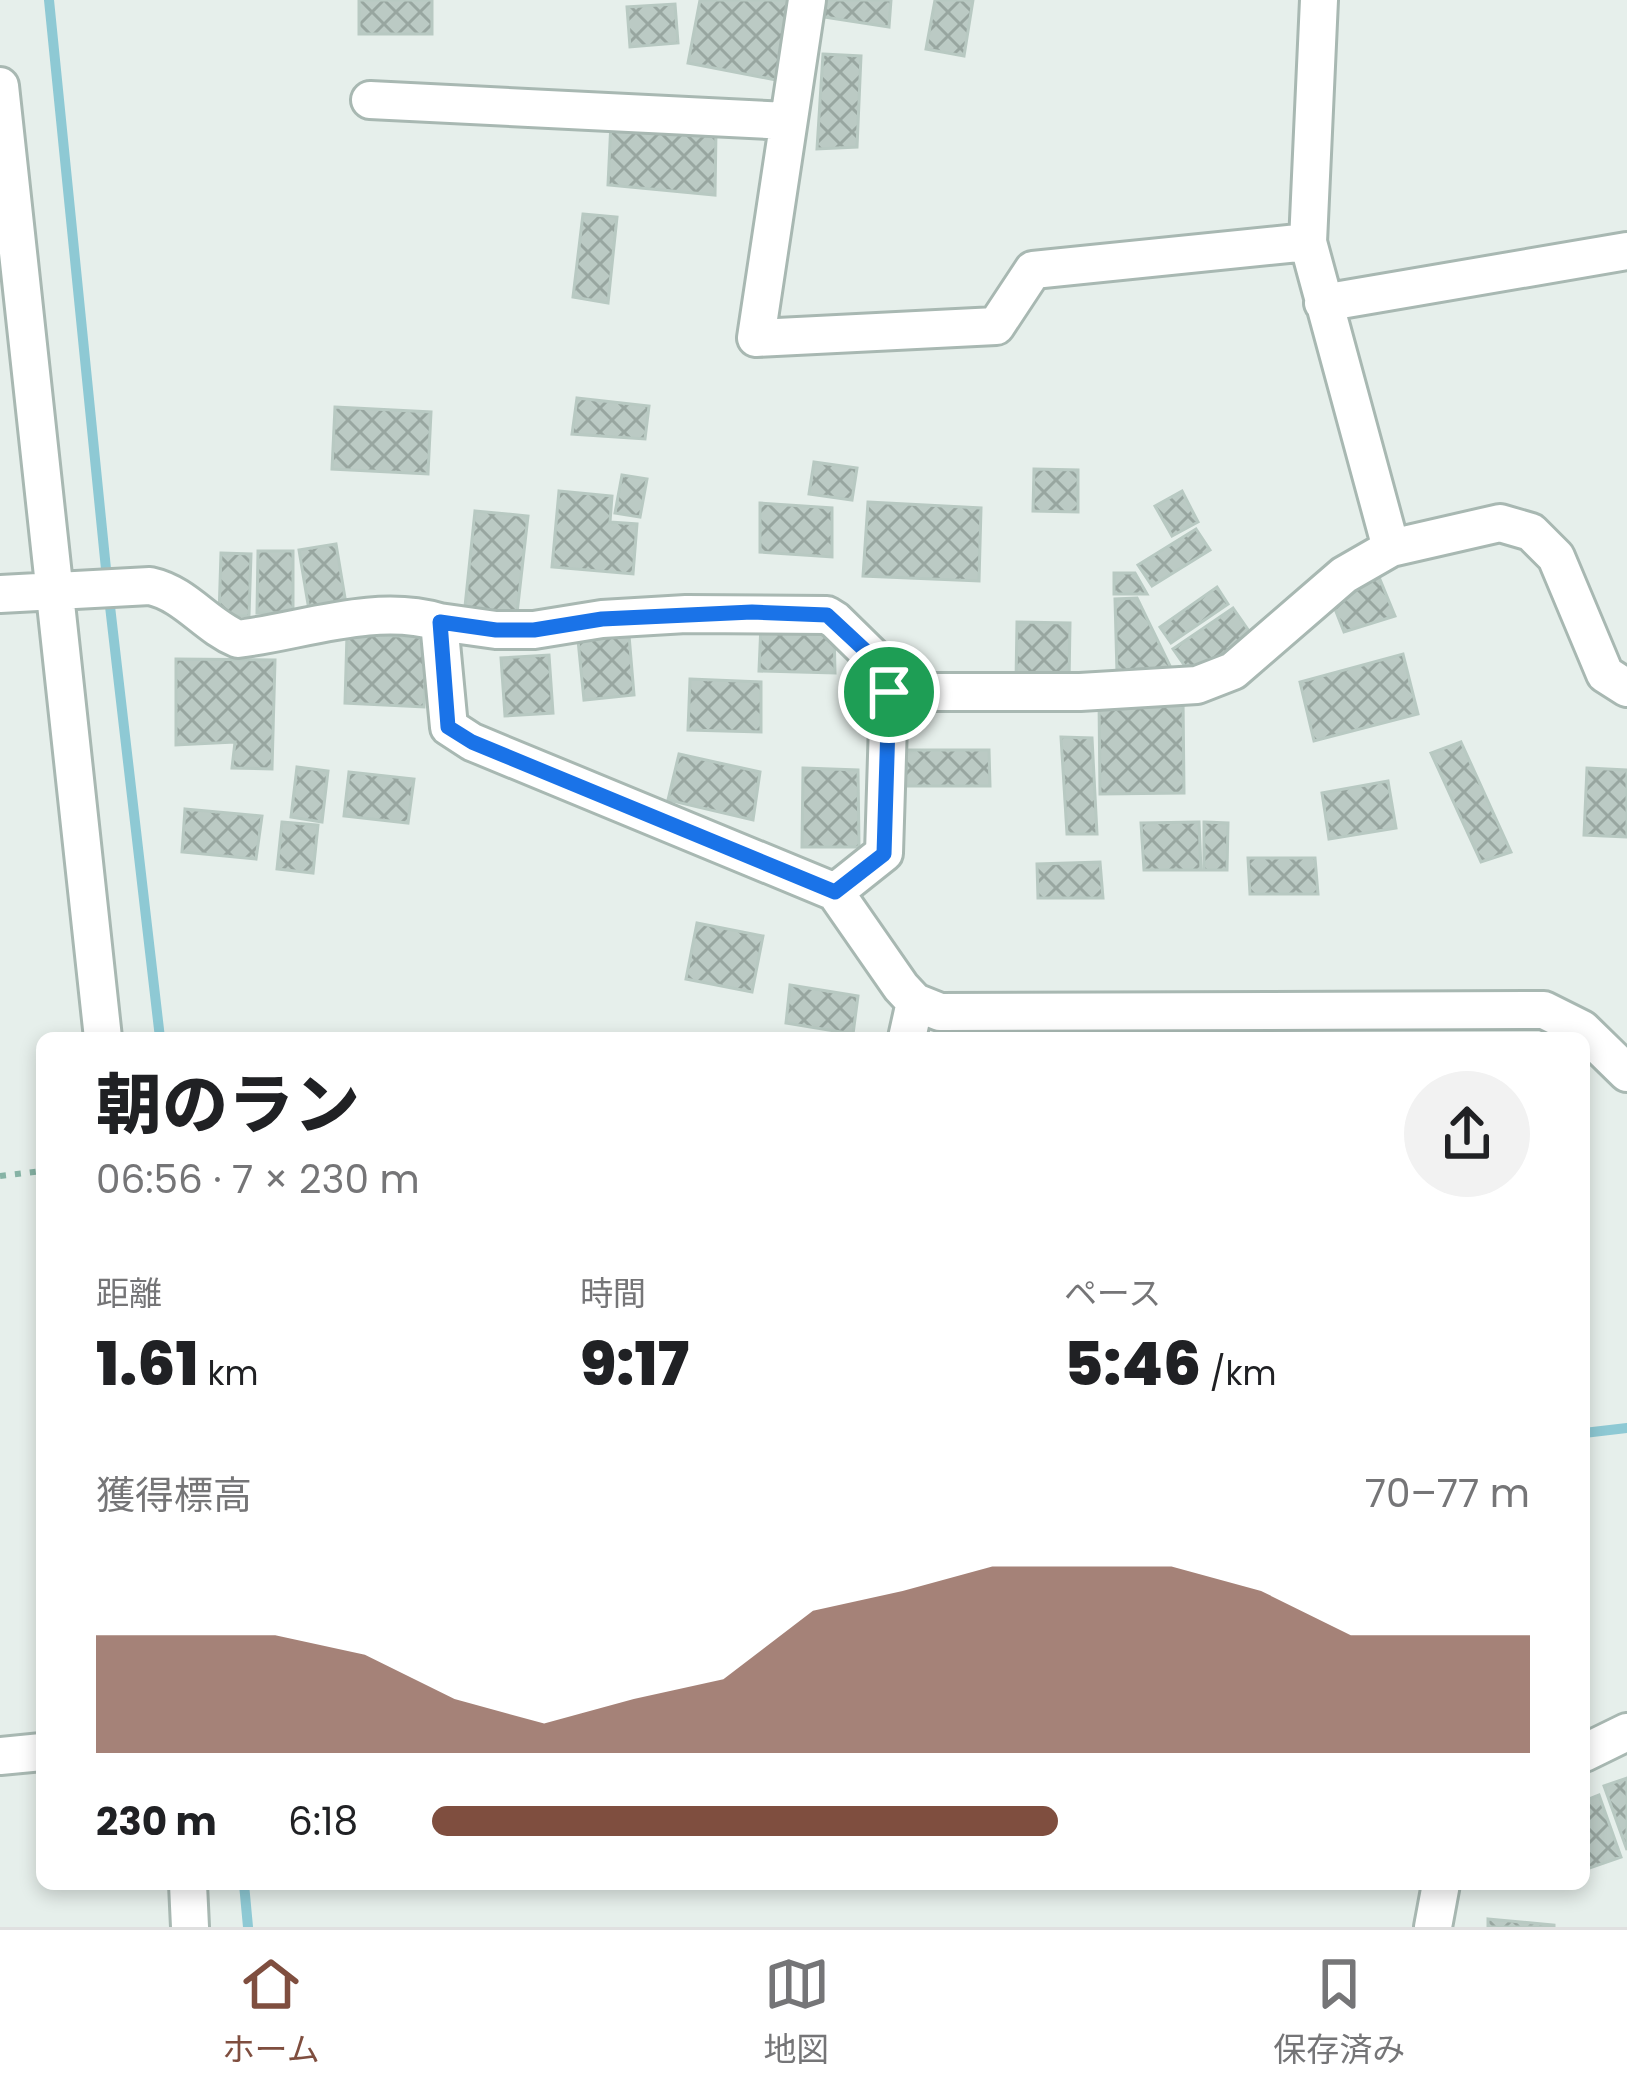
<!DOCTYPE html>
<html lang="ja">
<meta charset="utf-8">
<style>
body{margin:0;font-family:Poppins,"Noto Sans JP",sans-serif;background:#f2f2f2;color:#202124;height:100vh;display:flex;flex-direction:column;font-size:45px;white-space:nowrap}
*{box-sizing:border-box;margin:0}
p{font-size:39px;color:#757577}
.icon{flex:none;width:66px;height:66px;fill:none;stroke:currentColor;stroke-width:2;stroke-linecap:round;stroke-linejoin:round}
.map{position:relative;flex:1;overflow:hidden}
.drawer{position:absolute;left:36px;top:1032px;width:1554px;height:858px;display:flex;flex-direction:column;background:#fff;border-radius:18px;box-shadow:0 6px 18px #0003}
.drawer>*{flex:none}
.pin{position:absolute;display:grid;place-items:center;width:102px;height:102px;color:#fff;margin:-51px;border:6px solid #fff;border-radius:50%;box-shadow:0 3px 12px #0007}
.round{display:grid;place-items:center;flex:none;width:126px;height:126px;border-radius:63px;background:#f2f2f2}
.headline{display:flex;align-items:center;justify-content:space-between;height:204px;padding:0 60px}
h1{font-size:66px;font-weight:800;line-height:90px}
.figures{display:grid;grid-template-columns:repeat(3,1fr);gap:18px;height:204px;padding:12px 60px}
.figures div{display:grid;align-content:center}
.figures b{font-size:60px;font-weight:800}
.figures small{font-size:33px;font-weight:400}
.figures p{font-size:33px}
.chart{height:336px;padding:24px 60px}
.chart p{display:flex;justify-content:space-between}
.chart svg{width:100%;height:216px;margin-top:12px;fill:#7f4e3f;opacity:.7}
ul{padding:0 60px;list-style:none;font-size:39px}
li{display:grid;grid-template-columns:192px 144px 1fr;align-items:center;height:90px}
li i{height:30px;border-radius:15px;background:#7f4e3f}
.tab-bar{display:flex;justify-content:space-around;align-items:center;height:168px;border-top:3px solid #e0e0e0;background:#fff;font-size:33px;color:#757577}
.tab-bar a{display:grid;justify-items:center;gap:6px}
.tab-bar .on{color:#7f4e3f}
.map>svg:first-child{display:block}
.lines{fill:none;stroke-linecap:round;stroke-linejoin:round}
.stream{stroke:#8ec9d4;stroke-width:10}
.building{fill:url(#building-cross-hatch);stroke:#b8c9c2;stroke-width:3}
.minor-casing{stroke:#a8b8b2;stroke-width:42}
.path{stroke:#86b3a5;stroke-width:6;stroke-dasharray:6 9;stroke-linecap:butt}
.minor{stroke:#fff;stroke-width:36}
.route-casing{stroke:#fff;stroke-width:24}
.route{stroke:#1a73e8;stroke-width:15}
</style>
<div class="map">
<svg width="1627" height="1927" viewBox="0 0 1627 1927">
<defs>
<pattern id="building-cross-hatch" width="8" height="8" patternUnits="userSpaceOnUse" patternTransform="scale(3)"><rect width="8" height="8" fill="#bbcac4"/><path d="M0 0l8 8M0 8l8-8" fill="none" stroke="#98a6a0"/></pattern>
</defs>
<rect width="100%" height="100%" fill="#e6efeb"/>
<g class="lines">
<!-- stream -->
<path class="stream" d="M49,0L108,589L160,1038
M1584,1433L1627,1428
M244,1884L248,1927"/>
</g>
<!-- building -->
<path class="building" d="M359,0H432V34H359Z
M700,0H796L781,81L688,63Z
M826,0H891L889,27L824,17Z
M935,0H973L964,56L926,49Z
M675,4L678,43L630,47L627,7Z
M823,54L861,56L857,147L817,149Z
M611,122L716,130L715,195L608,185Z
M583,214L617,217L608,303L573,297Z
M577,398L649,406L645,439L572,434Z
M335,407L431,412L428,474L332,469Z
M814,462L857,468L852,500L809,494Z
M1034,469L1078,470V512L1033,511Z
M622,475L647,479L640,517L615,513Z
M559,491L612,496L610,522L637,524L633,574L552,567Z
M1182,491L1198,522L1172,536L1155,506Z
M868,502L981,508L979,581L863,576Z
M760,503L832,508V557L760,552Z
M475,511L528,516L516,622L464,616Z
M1196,529L1210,550L1152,586L1138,565Z
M336,544L347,610L310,616L299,550Z
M258,551H293V613H257Z
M221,553L251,554L249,616H219Z
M1114,573H1135L1147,594H1114Z
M1379,577L1395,616L1344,632L1330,596Z
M1217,587L1228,604L1171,643L1160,627Z
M1137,598L1173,672L1117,673L1115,599Z
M1233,608L1256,641L1196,682L1173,649Z
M1017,622L1070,623L1069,682H1016Z
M761,624L834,626L835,673L759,671Z
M347,634L427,637L424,707L345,703Z
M629,635L634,695L584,700L578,640Z
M1403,654L1418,714L1314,741L1300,682Z
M549,655L553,713L505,716L501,658Z
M176,659L275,660L272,769L232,768L235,742L176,745Z
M690,679L761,682V732L688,730Z
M1183,697L1184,793L1100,794L1099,698Z
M1061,737L1092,738L1097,834H1067Z
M1461,742L1511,852L1481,862L1431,753Z
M896,750H989L990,786H896Z
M679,754L760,772L753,820L668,800Z
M297,767L328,771L322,822L291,817Z
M803,768L858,770L859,847H802Z
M1587,768L1627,770V837L1584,835Z
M349,772L414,779L408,823L344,816Z
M1388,781L1396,828L1329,839L1322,793Z
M185,809L262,816L256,859L182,852Z
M282,822L318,825L313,873L277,869Z
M1199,822L1201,870H1144L1141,823Z
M1204,822L1228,823L1227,870H1204Z
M1248,858H1315L1318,894H1250Z
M1100,862L1103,898H1038L1037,864Z
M697,923L763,936L752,992L686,979Z
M790,985L858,996L853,1034L786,1023Z
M1627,1778V1850L1604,1786Z
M1599,1795L1621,1857L1584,1870V1801Z
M1488,1919L1554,1925V1927H1488Z"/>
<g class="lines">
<!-- minor casing -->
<g class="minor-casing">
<path id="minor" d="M807,0L756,338L996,326L1033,270L1308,242
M1319,0L1308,242L1391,548
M0,86L103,1038
M370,100L788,121
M1323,303L1627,251
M0,594L150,586C186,594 205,625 238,639C302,631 375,603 439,622L449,727L472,742L835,892L901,987L915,1002L940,1012L1544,1010L1582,1029L1627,1073
M439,622L496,630H534L602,619L686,614L827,615L835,620L884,668L889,692L884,853L835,892
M889,692H1080L1197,685L1233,671L1344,575L1391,548L1500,523L1531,532L1556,557L1605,674L1627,688
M907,1038L915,1002
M1584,1753L1627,1732
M0,1756L42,1752
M188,1884L190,1927
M1433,1927L1441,1884"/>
</g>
<!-- path -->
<path class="path" d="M0,1176L42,1171"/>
<!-- minor -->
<use href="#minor" class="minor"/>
</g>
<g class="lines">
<!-- route casing -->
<g class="route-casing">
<path id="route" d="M752,612L827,615L884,668L889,692L884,854L835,892L472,742L448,727L440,622L496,630H534L602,619Z"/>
</g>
<!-- route -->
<use href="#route" class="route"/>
</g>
</svg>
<div class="pin" style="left:889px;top:692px;background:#1e9e55"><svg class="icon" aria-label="arrive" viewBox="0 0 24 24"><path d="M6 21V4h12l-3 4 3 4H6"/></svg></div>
<section class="drawer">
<div class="headline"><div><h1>朝のラン</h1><p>06:56 · 7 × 230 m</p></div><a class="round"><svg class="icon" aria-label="share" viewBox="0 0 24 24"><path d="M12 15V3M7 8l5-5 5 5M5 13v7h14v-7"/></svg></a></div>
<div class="figures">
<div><p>距離</p><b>1.61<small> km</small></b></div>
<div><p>時間</p><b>9:17</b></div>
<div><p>ペース</p><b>5:46<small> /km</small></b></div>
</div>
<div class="chart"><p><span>獲得標高</span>70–77 m</p>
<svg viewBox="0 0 160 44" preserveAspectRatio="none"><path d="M0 44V20L10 20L20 20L30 24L40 33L50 38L60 33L70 29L80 15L90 11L100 6L110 6L120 6L130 11L140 20L150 20L160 20V44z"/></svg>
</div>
<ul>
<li><b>230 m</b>6:18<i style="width:57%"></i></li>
</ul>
</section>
</div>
<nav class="tab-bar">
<a class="on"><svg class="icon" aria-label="home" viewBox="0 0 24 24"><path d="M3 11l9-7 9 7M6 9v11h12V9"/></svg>ホーム</a>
<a><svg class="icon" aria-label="map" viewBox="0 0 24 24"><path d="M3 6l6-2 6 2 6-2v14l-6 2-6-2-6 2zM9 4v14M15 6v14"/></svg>地図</a>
<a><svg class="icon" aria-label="saved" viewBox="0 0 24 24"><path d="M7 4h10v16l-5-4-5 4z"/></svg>保存済み</a>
</nav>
